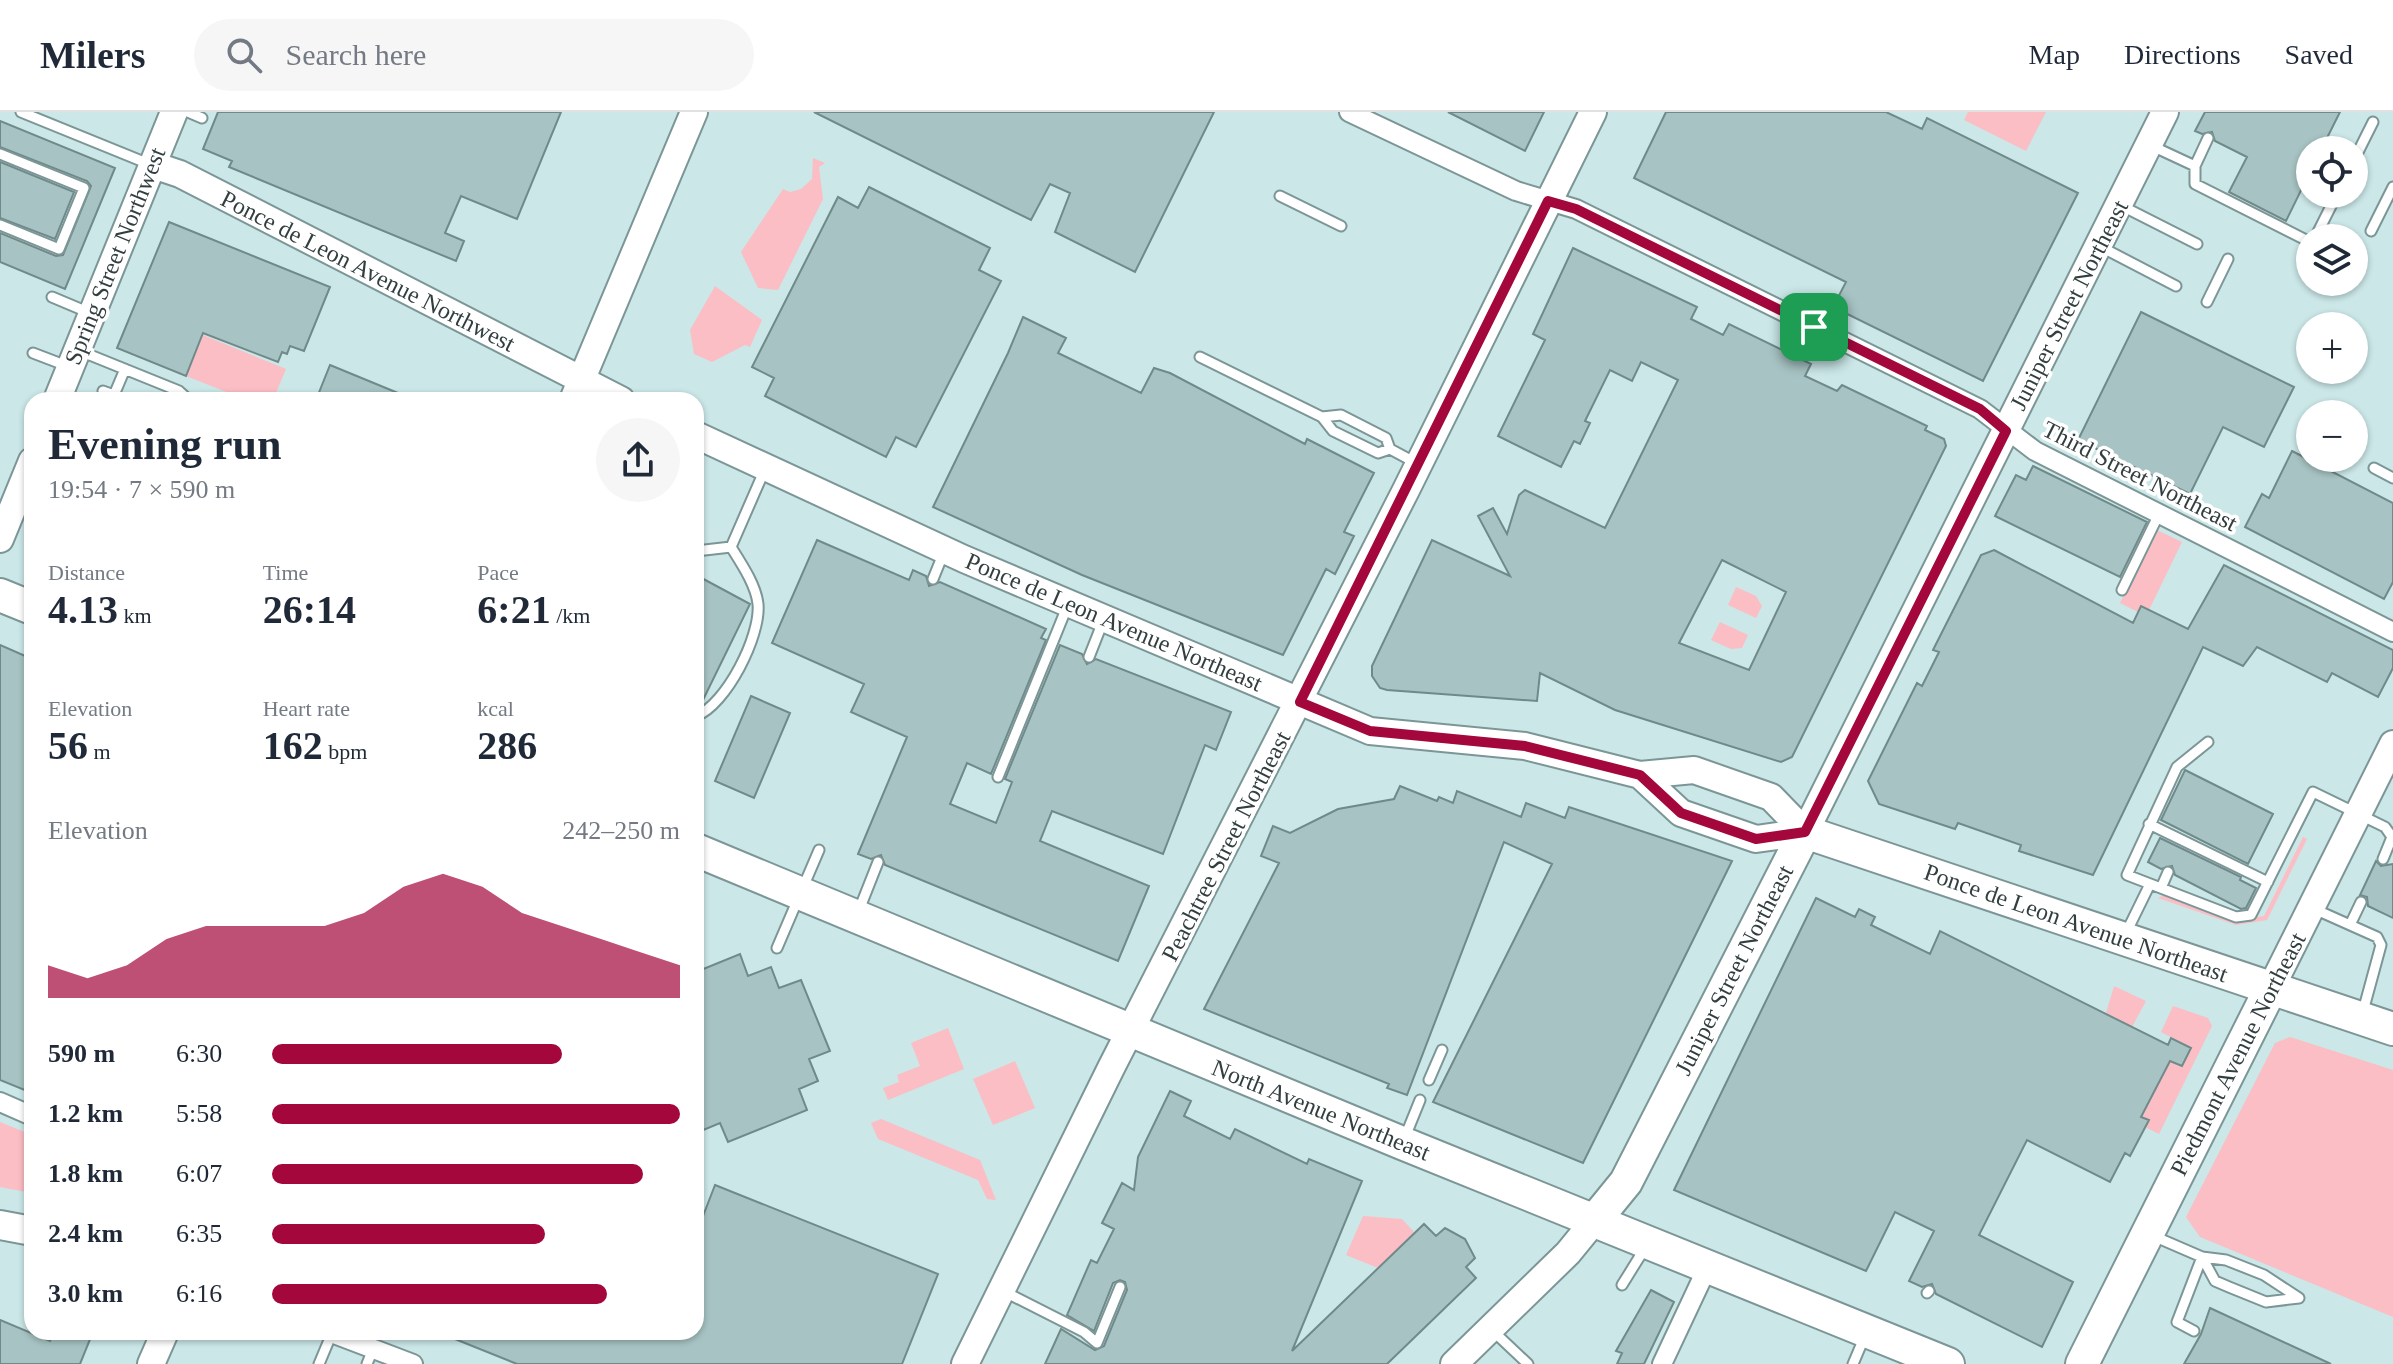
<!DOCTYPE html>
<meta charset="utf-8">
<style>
body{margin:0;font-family:"Times New Roman",serif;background:#f6f6f7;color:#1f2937;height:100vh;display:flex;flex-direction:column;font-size:30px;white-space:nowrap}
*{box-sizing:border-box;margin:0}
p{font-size:26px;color:#747a83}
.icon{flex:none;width:44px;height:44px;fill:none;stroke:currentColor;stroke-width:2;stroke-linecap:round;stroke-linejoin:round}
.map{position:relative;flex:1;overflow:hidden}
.details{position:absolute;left:24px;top:280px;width:680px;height:948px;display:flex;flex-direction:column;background:#fff;border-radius:24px;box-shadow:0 2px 6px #0004}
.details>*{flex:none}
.controls{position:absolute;left:2296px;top:24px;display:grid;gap:16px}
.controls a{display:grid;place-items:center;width:72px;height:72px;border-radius:50%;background:#fff;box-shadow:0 2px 6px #0004;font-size:40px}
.pin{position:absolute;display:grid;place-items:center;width:68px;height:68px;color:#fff;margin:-34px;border-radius:16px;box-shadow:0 4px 12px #0006}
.round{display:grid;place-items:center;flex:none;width:84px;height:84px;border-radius:42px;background:#f6f6f7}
.overview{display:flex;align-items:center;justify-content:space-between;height:136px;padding:0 24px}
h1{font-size:44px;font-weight:700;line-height:60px}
.stats{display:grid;grid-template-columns:repeat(3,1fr);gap:12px;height:136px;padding:8px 24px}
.stats div{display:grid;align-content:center}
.stats b{font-size:40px;font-weight:700}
.stats small{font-size:22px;font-weight:400}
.stats p{font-size:22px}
.chart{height:224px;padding:16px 24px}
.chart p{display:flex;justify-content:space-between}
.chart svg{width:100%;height:144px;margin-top:8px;fill:#a3073c;opacity:.7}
ul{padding:0 24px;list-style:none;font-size:26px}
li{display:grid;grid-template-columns:128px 96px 1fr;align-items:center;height:60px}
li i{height:20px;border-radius:10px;background:#a3073c}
header{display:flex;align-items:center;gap:48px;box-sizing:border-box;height:112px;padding:0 40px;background:#fff;border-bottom:2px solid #e0e1e3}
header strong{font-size:38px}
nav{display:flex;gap:44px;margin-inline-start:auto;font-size:28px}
.search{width:560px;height:72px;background:#f6f6f7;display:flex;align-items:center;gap:20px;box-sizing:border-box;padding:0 28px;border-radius:44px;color:#747a83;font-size:30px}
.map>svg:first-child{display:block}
.green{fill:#fbbec4}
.building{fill:#a7c3c3;stroke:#708a8a;stroke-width:2;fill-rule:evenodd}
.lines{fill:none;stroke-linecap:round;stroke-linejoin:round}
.lane-casing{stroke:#7c9697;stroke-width:13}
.street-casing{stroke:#7c9697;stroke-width:22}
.secondary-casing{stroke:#7c9697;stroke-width:30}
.primary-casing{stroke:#7c9697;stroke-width:32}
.highway-casing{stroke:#7c9697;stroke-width:36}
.lane{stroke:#fff;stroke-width:9}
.street{stroke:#fff;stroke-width:18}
.secondary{stroke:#fff;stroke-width:26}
.primary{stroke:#fff;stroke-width:28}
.highway{stroke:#fff;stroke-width:32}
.route-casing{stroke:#fff;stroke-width:16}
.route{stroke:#a3073c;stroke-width:10}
.labels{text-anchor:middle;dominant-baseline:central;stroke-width:7;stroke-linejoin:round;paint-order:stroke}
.street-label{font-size:24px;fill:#333f3f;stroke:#fff}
</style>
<header>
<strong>Milers</strong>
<div class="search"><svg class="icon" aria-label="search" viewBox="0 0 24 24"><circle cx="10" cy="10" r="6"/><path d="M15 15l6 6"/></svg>Search here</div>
<nav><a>Map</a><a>Directions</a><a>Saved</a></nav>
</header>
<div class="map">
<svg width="2393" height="1252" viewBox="0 0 2393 1252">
<rect width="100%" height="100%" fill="#cbe7e8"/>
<!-- green -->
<path class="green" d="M1968,0H2046L2026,39L1964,8Z
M813,46L825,51L819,55L823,87L778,178L758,176L741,140L783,77L790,80L801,77L812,67Z
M715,174L762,208L750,235L745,233L712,250L694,242L690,218Z
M203,223L286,257L273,288H233L234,283L186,264Z
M2157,418L2182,430L2149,498L2138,500L2120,491Z
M1736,475L1756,484L1762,494L1756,506L1728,493Z
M1720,510L1748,523L1742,536L1731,537L1711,528Z
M2303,725L2307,727L2267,808L2236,813L2158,786L2164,783L2236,808L2264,804Z
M2114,874L2146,889L2132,915L2106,901Z
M2173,894L2208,906L2212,914L2159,1022L2145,1015L2148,1008L2141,1005L2170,949L2182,954L2191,936L2161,920Z
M948,916L964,957L888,988L883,976L899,970L897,963L920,954L911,931Z
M2290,925L2393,958V1205L2200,1125L2186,1105L2275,931Z
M1015,949L1035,996L993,1013L973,967Z
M881,1007L980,1048L996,1088L987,1087L978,1068L878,1027L871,1011Z
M0,1010L32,1023V1081L0,1075Z
M1363,1104L1402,1107L1415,1121L1378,1156L1346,1143Z"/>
<!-- building -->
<path class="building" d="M218,0H561L517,107L461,84L445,121L464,129L456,149L229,55L232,49L203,37Z
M814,0H1214L1135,160L1055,120L1070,81L1050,72L1031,108Z
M1448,0H1544L1525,39Z
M1666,0H1886L1922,17L1927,6L2078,81L1983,269L1833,195L1846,170L1634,66Z
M2205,0H2340L2321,38H2310V60L2286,109L2229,80L2247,45L2215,29L2212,20L2202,22L2195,19Z
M0,9L115,56L65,177L0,150V121L56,144L63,143L91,74L87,69L0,35Z
M0,50L74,80L55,127L0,106Z
M869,75L990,136L979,158L1001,169L916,335L896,325L886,345L765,284L774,266L752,255L838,85L858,96Z
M169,110L330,175L304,239L290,234L287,242L282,240L278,250L203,221L186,264L117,236Z
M1573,136L1697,195L1691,207L1723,223L1729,212L1811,252L1805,264L1837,279L1842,273L1927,314L1925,318L1944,327L1946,334L1792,645L1781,650L1615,598L1540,561L1537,589L1387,578L1380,576L1372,564V554L1432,428L1510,464L1478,404L1493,396L1507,422L1519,383L1525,378L1605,416L1678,268L1641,250L1632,269L1610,258L1585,309L1590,311L1580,332L1574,329L1561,355L1498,324L1545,228L1533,222ZM1722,448L1786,480L1749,558L1679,531Z
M2141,200L2294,275L2264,335L2223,315L2190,382L2078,328Z
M1023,205L1066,226L1058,241L1141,281L1154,256L1170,261L1305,332L1307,327L1374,361L1344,420L1354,424L1335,462L1326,457L1283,543L1082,463L933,395L1008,241Z
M330,253L415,288H316Z
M2292,339L2393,391V470L2384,487L2245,415L2262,382L2269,386Z
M2033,354L2147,410L2120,465L1995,404L2016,363L2026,368Z
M817,428L909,468L913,458L926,464L929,474L940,470L1046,517L1041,526L1046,528L991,662L967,651L950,692L996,711L1012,670L1005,667L1060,533L1082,542L1087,552L1096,547L1231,600L1216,638L1205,633L1163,742L1052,699L1040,729L1149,774L1118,849L885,753L881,743L871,747L858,742L907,625L851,600L864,572L772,531Z
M1994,438L2133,511L2141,494L2188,517L2224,453L2393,538V556L2378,585L2332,561L2327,570L2257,535L2243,554L2203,535L2093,763L2019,739L2021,733L1958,711L1955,717L1879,692L1868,669L1917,571L1922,574L1939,540L1933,538L1981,443Z
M696,463L750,492L701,592L696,595Z
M0,533L32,547V981L0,968Z
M751,584L790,601L754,686L715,669Z
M2185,658L2273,702L2248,752L2161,708Z
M1400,674L1437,689L1439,685L1453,691L1457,679L1521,705L1526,691L1565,706L1569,695L1732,749L1583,1051L1433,990L1552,752L1504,730L1407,983L1387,976L1389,972L1204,897L1279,751L1261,744L1273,714L1290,721L1338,697L1394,687Z
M2160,726L2241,765L2240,768L2256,776L2246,796L2241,797L2175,763L2172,754L2161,757L2148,750Z
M2376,749L2381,754L2393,752V806L2368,794L2367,785L2360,783Z
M1816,786L1855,805L1859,797L1875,805L1871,813L1930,842L1940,819L2168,933L2171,926L2191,936L2182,954L2170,949L2141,1005L2149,1008L2130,1044L2125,1041L2110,1070L2027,1028L1979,1123L2073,1170L2042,1235L1936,1182L1932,1172L1922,1175L1909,1169L1934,1119L1895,1100L1866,1159L1674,1078Z
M740,842L748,864L771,855L779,876L801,868L830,939L809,947L818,969L799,977L807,998L728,1030L720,1011L696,1021V860Z
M1170,979L1191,989L1184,1004L1230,1027L1235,1017L1307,1052L1309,1047L1362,1069L1292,1239L1424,1112L1436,1124L1445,1116L1465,1127L1475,1146L1466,1155L1476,1166L1387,1252H1045L1061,1217L1095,1238L1104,1234L1127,1178L1125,1170L1120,1168L1113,1171L1094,1219L1067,1203L1091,1148L1097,1151L1114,1117L1102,1111L1122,1071L1134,1078L1138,1045Z
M715,1073L938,1162L902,1252H517L440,1221L696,1220V1101L703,1104Z
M1651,1178L1674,1190L1644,1252H1617L1622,1241L1616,1239Z
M2210,1196L2331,1252H2184L2201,1222Z
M0,1208L50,1229L54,1220H93L80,1252H0Z"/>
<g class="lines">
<!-- lane casing -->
<g class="lane-casing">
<path id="lane" d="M21,0L149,52
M188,0L202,6
M2152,34L2195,54V72L2310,130
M0,42L84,76L59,137L0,113
M2354,48L2373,10
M2195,54L2208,26
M1280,84L1341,114
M2122,94L2197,132
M2371,119L2393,75
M2315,126L2337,82
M2101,135L2176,174
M52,185L90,201
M2207,190L2228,147
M80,239L179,279L189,288
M33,241L67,254
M1200,245L1322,305L1333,319L1378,341L1390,337
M103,279L114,283L125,257
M114,283L126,288
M1322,305L1341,303L1386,326L1390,337L1418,352
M2374,356L2393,366
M731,435L765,357
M696,439L731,435
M933,467L944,440
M2122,478L2159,402
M1089,545L1104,507
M696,604C726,593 761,524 758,492C756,473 741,451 731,435
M2208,630L2177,655L2127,763L2236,805L2251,803L2313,680L2385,715L2392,725L2383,747
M998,665L1067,495
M2149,712L2268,770
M2161,776L2168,760
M2312,796L2377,825L2381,833L2362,903
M859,798L878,750
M2350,813L2361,790
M2125,823L2150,772
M777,836L819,738
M1429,968L1442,938
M1405,1025L1420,988
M2151,1123L2202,1145L2226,1148L2264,1163L2299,1186
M2202,1145L2215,1169L2229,1175L2266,1190L2299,1186
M1622,1173L1645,1136
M1003,1179L1084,1220L1097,1231L1120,1175
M1927,1181L1929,1179
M1493,1219L1528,1252
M2194,1219L2177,1210L2202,1145
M319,1252L332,1221
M367,1252L373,1237
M1853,1252L1864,1226"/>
</g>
<!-- street casing -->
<g class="street-casing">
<path id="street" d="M1349,0L1516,79L1576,97L1980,297L2035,339L2393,520
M0,990L32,1004
M329,1220L413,1252
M1662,1252L1708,1154"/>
</g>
<!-- secondary casing -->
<g class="secondary-casing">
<path id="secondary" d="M153,53L180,62L621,288
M57,288L174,0
M573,288L694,0
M696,323L964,447L1370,619L1525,634L1640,663L1694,658L1771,685L1805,720
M0,427L32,349
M1640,663L1681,701L1756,727L1805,720
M1805,720L2165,0
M2271,876L2393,632
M151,1252L165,1220
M965,1252L1111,956L1406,378L1593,0
M1454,1252L1568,1141L1595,1108"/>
</g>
<!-- primary casing -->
<g class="primary-casing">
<path id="primary" d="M0,1113L32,1119"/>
</g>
<!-- highway casing -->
<g class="highway-casing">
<path id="highway" d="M0,483L32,496
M696,738L1402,1031L1948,1252
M1595,1108L1626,1070L1805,720L2393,917
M2082,1252L2271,876"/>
</g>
<!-- lane -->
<use href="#lane" class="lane"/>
<!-- street -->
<use href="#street" class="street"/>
<!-- secondary -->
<use href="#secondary" class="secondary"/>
<!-- primary -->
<use href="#primary" class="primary"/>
<!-- highway -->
<use href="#highway" class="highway"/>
</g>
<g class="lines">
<!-- route casing -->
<g class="route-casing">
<path id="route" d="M1548,89L1576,97L1980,297L2006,319L1805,720L1756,727L1681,701L1640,663L1525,634L1370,619L1300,590Z"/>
</g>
<!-- route -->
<use href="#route" class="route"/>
</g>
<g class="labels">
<!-- street labels -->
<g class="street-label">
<text transform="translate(115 144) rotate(-68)">Spring Street Northwest</text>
<text transform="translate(368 159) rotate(27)">Ponce de Leon Avenue Northwest</text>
<text transform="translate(2069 193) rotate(-63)">Juniper Street Northeast</text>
<text transform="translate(2140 364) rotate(27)">Third Street Northeast</text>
<text transform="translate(1114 510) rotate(23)">Ponce de Leon Avenue Northeast</text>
<text transform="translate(1226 734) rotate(-63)">Peachtree Street Northeast</text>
<text transform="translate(2076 811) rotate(19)">Ponce de Leon Avenue Northeast</text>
<text transform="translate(1734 858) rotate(-63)">Juniper Street Northeast</text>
<text transform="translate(2238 942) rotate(-63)">Piedmont Avenue Northeast</text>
<text transform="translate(1321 998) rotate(22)">North Avenue Northeast</text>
</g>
</g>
</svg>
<div class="controls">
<a><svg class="icon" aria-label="locate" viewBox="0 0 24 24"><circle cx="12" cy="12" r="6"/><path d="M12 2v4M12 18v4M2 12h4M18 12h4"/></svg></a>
<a><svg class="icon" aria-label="layers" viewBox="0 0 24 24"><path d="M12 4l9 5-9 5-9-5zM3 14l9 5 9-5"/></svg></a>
<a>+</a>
<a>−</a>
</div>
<div class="pin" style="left:1814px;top:215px;background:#1e9e55"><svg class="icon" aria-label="arrive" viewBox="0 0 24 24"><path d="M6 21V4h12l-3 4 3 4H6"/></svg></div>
<section class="details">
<div class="overview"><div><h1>Evening run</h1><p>19:54 · 7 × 590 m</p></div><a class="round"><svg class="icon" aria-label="share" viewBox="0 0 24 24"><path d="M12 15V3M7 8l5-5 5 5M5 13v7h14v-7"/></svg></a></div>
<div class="stats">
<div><p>Distance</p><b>4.13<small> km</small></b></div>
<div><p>Time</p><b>26:14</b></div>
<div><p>Pace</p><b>6:21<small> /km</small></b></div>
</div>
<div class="stats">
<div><p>Elevation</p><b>56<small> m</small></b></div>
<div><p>Heart rate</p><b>162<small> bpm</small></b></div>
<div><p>kcal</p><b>286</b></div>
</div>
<div class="chart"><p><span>Elevation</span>242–250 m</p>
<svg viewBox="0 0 160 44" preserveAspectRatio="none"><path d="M0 44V34L10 38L20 34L30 26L40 22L50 22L60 22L70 22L80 18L90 10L100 6L110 10L120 18L130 22L140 26L150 30L160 34V44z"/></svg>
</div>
<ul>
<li><b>590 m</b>6:30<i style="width:71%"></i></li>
<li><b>1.2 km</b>5:58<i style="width:100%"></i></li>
<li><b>1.8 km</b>6:07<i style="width:91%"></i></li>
<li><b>2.4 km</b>6:35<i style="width:67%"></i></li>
<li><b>3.0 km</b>6:16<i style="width:82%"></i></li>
</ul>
</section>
</div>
